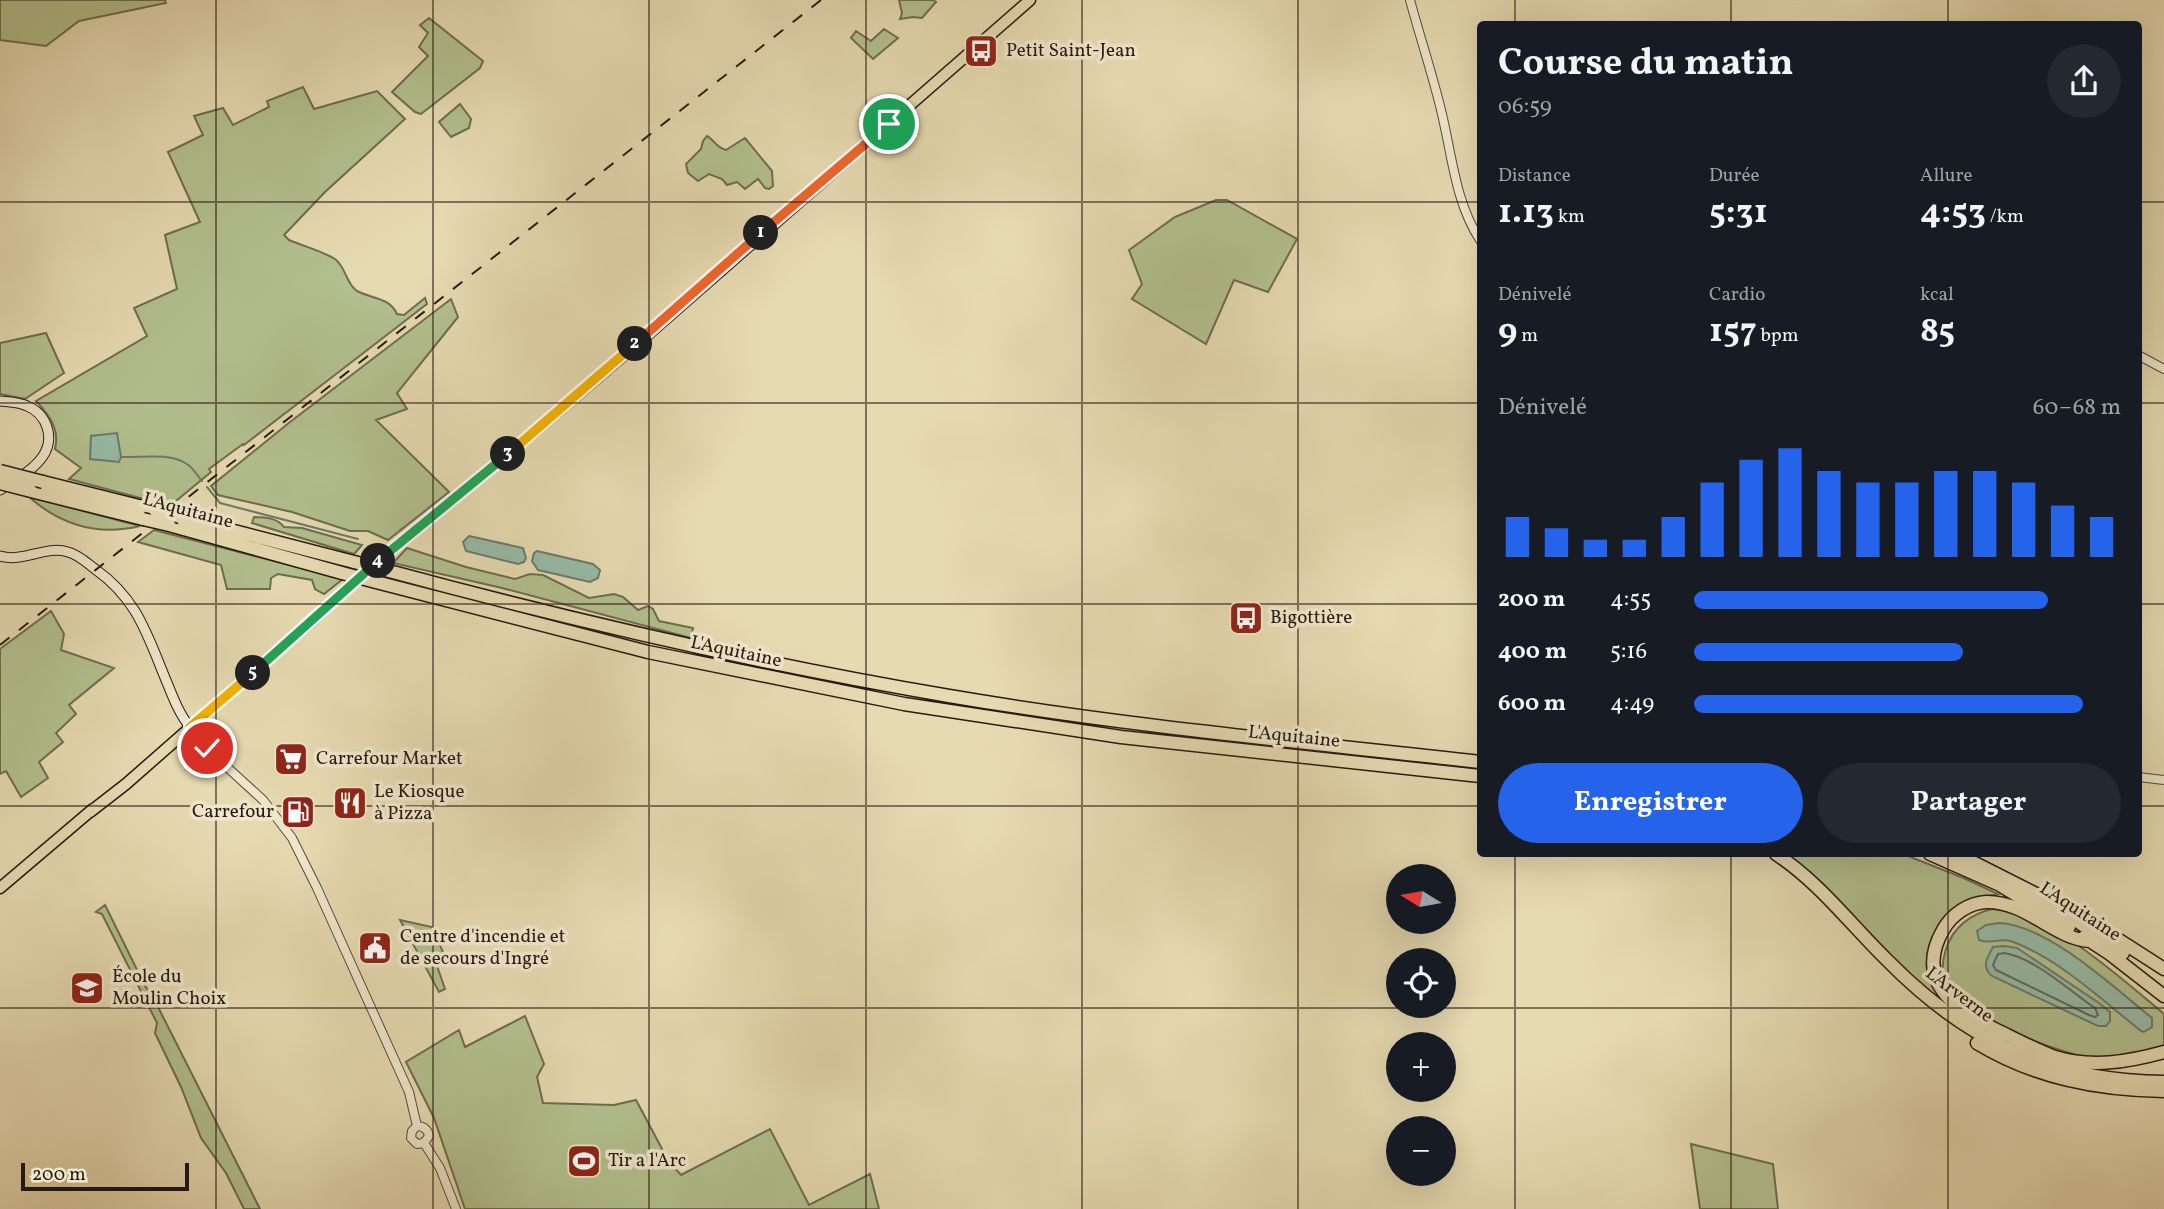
<!DOCTYPE html>
<html lang="fr">
<meta charset="utf-8">
<style>
body{margin:0;font-family:Vollkorn,serif;background:#242831;color:#f1f3f6;height:100vh;display:flex;flex-direction:column;font-size:26px;white-space:nowrap}
*{box-sizing:border-box;margin:0}
p{font-size:23px;color:#9ea1a6}
.icon{flex:none;width:38px;height:38px;fill:none;stroke:currentColor;stroke-width:2;stroke-linecap:round;stroke-linejoin:round}
.map{position:relative;flex:1;overflow:hidden}
.sheet{position:absolute;left:1477px;top:21px;width:665px;height:836px;display:flex;flex-direction:column;background:#171b24;border-radius:7px;box-shadow:0 7px 28px #0002}
.sheet>*{flex:none}
.needle{width:46px;rotate:281deg}
.tools{position:absolute;left:1386px;top:864px;display:grid;gap:14px}
.tools a{display:grid;place-items:center;width:70px;height:70px;border-radius:50%;background:#171b24;box-shadow:0 7px 28px #0002;font-size:35px}
.scale{position:absolute;left:21px;bottom:18px;width:168px;box-sizing:border-box;padding-left:7px;border:4px solid #281a12;border-top:0;font-size:19px;line-height:24px;white-space:nowrap;color:#281a12;-webkit-text-stroke:5px #efe7cc;paint-order:stroke}
.pin{position:absolute;display:grid;place-items:center;width:60px;height:60px;color:#fff;margin:-30px;border:4px solid #fff;border-radius:50%;box-shadow:0 2px 7px #0007}
.km{position:absolute;width:35px;height:35px;margin:-18px;border-radius:50%;background:#222;color:#fff;font-size:19px;line-height:35px;text-align:center}
.round{display:grid;place-items:center;flex:none;width:74px;height:74px;border-radius:37px;background:#242831}
.summary{display:flex;align-items:center;justify-content:space-between;height:119px;padding:0 21px}
h1{font-size:38px;font-weight:700;line-height:52px}
.figures{display:grid;grid-template-columns:repeat(3,1fr);gap:10px;height:119px;padding:7px 21px}
.figures div{display:grid;align-content:center}
.figures b{font-size:35px;font-weight:700}
.figures small{font-size:19px;font-weight:400}
.figures p{font-size:19px}
.chart{height:196px;padding:14px 21px}
.chart p{display:flex;justify-content:space-between}
.chart svg{width:100%;height:126px;margin-top:7px;stroke:#2563eb;stroke-width:6}
.button{display:flex;gap:14px;margin-top:auto;padding:14px 21px}
.button a{flex:1;height:80px;border-radius:42px;background:#2563eb;color:#fff;font-size:28px;font-weight:700;line-height:80px;text-align:center}
.button a+a{background:#242831;color:#f1f3f6}
ul{padding:0 21px;list-style:none;font-size:23px}
li{display:grid;grid-template-columns:112px 84px 1fr;align-items:center;height:52px}
li i{height:18px;border-radius:9px;background:#2563eb}
.map>svg:first-child{display:block}
.green{fill:#b2c08e;stroke:#6d6d50;stroke-width:2}
.water{fill:#97bba7;stroke:#6b7b6b;stroke-width:2}
.lines{fill:none;stroke-linecap:round;stroke-linejoin:round}
.shore{stroke:#606a5c;stroke-width:2}
.stream{stroke:#6b7b6b;stroke-width:2}
.tertiary-casing{stroke:#584a3a;stroke-width:10}
.secondary-casing{stroke:#281a12;stroke-width:11}
.primary-casing{stroke:#281a12;stroke-width:13}
.motorway-casing{stroke:#281a12;stroke-width:15}
.tertiary{stroke:#efe7cc;stroke-width:8}
.secondary{stroke:#efe7cc;stroke-width:9}
.primary{stroke:#e6dab1;stroke-width:10}
.motorway{stroke:#e6dab1;stroke-width:12}
.rail{stroke:#281a12;stroke-width:2;stroke-dasharray:12 12;stroke-linecap:butt}
.motorway-bridge-casing{stroke:#281a12;stroke-width:15;stroke-linecap:butt}
.motorway-bridge{stroke:#e6dab1;stroke-width:12}
.split-1-casing{stroke:#fff;stroke-width:14}
.split-2-casing{stroke:#fff;stroke-width:14}
.split-3-casing{stroke:#fff;stroke-width:14}
.split-4-casing{stroke:#fff;stroke-width:14}
.split-5-casing{stroke:#fff;stroke-width:14}
.split-6-casing{stroke:#fff;stroke-width:14}
.split-1{stroke:#f0652b;stroke-width:9}
.split-2{stroke:#f0652b;stroke-width:9}
.split-3{stroke:#f5b400;stroke-width:9}
.split-4{stroke:#22a559;stroke-width:9}
.split-5{stroke:#22a559;stroke-width:9}
.split-6{stroke:#f5b400;stroke-width:9}
.grid{fill:none;stroke:#281a12;stroke-width:2;stroke-opacity:0.55}
.labels{text-anchor:middle;dominant-baseline:central;stroke-width:7;stroke-linejoin:round;paint-order:stroke}
.poi-label{font-size:19px;fill:#281a12;stroke:#efe7cc;text-anchor:start}
.street-label{font-size:19px;fill:#281a12;stroke:#efe7cc}
</style>
<div class="map">
<svg width="2164" height="1209" viewBox="0 0 2164 1209">
<rect width="100%" height="100%" fill="#e6dab1"/>
<filter id="stains"><feTurbulence type="fractalNoise" baseFrequency=".00286" numOctaves="4"/><feColorMatrix values="0 0 0 0 .2 0 0 0 0 .09 0 0 0 0 .02 0 0 0 .5 -.17"/></filter>
<radialGradient id="worn" r=".72"><stop offset=".6" stop-color="#630" stop-opacity="0"/><stop offset="1" stop-color="#630" stop-opacity=".3"/></radialGradient>
<!-- green -->
<path class="green" d="M0,0H165L166,3L79,21L46,46L0,40Z
M899,0H933L936,2L922,18L913,17L900,19L902,13Z
M429,18L483,61L480,68L421,114L415,112L392,92L428,56L419,47L428,33L420,25Z
M884,29L898,38L873,59L851,38L856,31L871,41Z
M303,87L314,109L377,91L405,119L325,192L284,235L289,240C303,246 322,251 335,259C346,267 346,284 357,291C372,299 389,297 397,314L404,315L425,298L427,304L244,445L243,444L209,469L211,472L170,506L69,479L81,468L55,449C60,429 49,415 36,401L147,336L134,308L177,289L165,235L200,222L168,152L203,135L194,116L223,108L233,125L269,107L267,101Z
M460,104L471,119L469,128L451,137L439,122Z
M707,136C715,140 715,147 726,150L745,138L772,171L773,186L769,189L765,188L758,179L745,189L737,182L727,185L722,179L709,174L698,181L688,173L686,164L701,149L703,141Z
M1216,200H1227L1297,239L1268,292L1234,280L1206,344L1132,299L1142,284L1129,250L1175,217Z
M451,299L458,317L397,393L407,409L376,420L449,492L388,540L368,531H350L292,512L218,495L211,486L290,422Z
M46,333L64,373L25,399L0,394V343Z
M29,497L140,526C99,536 61,525 29,497Z
M254,517C266,517 277,518 284,527L302,528L362,545L354,554L252,523Z
M154,530L343,579L324,594L315,589L312,580L278,574L271,578L270,589H227L221,565L138,542Z
M407,548L466,567L515,579L530,574L543,575L589,598L614,594L623,597L638,610L648,606L653,609L659,621L693,628L691,638L502,588L393,563Z
M51,611L64,634L61,650L114,668L69,705L76,714L56,733L63,742L39,762L48,778L21,797L6,771L0,774V649Z
M1786,854H1903L1966,879L1998,894C1949,903 1951,919 1931,960L1955,1010L1926,992L1843,905Z
M105,905L144,984L156,1003L260,1209H244L226,1173L201,1138L181,1087L155,1033L157,1023L102,914L96,912Z
M1992,909C2046,909 2123,980 2164,1014V1047C2148,1051 2117,1062 2101,1060C2068,1056 1964,1020 1948,990C1941,978 1942,962 1946,949C1953,927 1971,914 1992,909Z
M400,920L432,927L446,959L437,966L445,989L439,992Z
M525,1016L544,1064L537,1077L543,1103L614,1105L636,1100L669,1162L681,1175L770,1129L809,1205L870,1174L879,1209H465L434,1118L406,1062L459,1030L465,1047Z
M1691,1144L1773,1164L1778,1209H1700Z"/>
<!-- water -->
<path class="water" d="M117,433L121,457L119,462L90,459L91,436Z
M469,536L523,548L526,558L524,562L518,564L466,551L463,542Z
M537,551L593,564L600,570L598,578L590,582L538,570L532,561L534,553Z
M1999,923C2048,925 2113,987 2152,1018V1027L2144,1032L2141,1031C2102,1000 2062,962 2016,943C2001,936 1991,945 1979,940L1977,931L1986,925Z
M2004,946L2017,948L2099,1003L2110,1012V1021L2106,1026H2098L1992,976C1981,967 1987,958 1993,947Z"/>
<g class="lines">
<!-- shore -->
<path class="shore" d="M2004,953C2033,957 2070,991 2095,1008L2098,1015L2095,1017L2089,1015L1996,970L1993,965L1998,954Z"/>
<!-- stream -->
<path class="stream" d="M121,457C142,458 168,452 187,464C193,468 198,476 202,481
M207,487L220,503L358,539"/>
<!-- tertiary casing -->
<g class="tertiary-casing">
<path id="tertiary" d="M1410,0C1420,37 1432,73 1441,110C1452,154 1455,202 1480,240
M2138,355L2164,369
M190,727L217,758L263,800L292,838L317,888L409,1092L417,1126
M2138,777L2164,780
M417,1126L412,1131L411,1138L417,1144L424,1143L440,1168L456,1209
M417,1126C424,1126 428,1130 429,1136L424,1143"/>
</g>
<!-- secondary casing -->
<g class="secondary-casing">
<path id="secondary" d="M0,401C9,402 19,402 27,406C47,414 55,438 43,456C33,471 14,480 0,490
M0,556C24,563 45,545 68,552C79,555 87,563 95,569C139,600 148,638 168,685C174,700 180,715 190,727"/>
</g>
<!-- primary casing -->
<g class="primary-casing">
<path id="primary" d="M90,812L126,784L314,619L356,580L535,431L647,335L1030,0
M0,888L93,809"/>
</g>
<!-- motorway casing -->
<g class="motorway-casing">
<path id="motorway" d="M43,482L155,510
M31,491L143,519
M180,517L354,562
M169,525L342,573
M389,571C574,621 760,664 949,696C1125,726 1303,742 1480,762
M376,582L648,652L904,704L1121,737L1480,776
M1776,854C1820,883 1850,924 1888,961C1967,1041 2050,1081 2164,1082
M1930,854L2000,885L2069,927
M1957,854L2044,898L2123,953
M2094,924L2164,969
M2084,937L2110,954L2164,996
M2090,941C2054,939 2027,901 1986,902C1969,903 1952,914 1943,930C1911,986 1964,1015 2007,1035C2023,1043 2039,1051 2055,1057C2091,1068 2128,1062 2164,1052
M1977,1043C2035,1078 2097,1090 2164,1091"/>
</g>
<!-- tertiary -->
<use href="#tertiary" class="tertiary"/>
<!-- secondary -->
<use href="#secondary" class="secondary"/>
<!-- primary -->
<use href="#primary" class="primary"/>
<!-- motorway -->
<use href="#motorway" class="motorway"/>
<!-- rail -->
<path class="rail" d="M0,645L821,0"/>
<!-- motorway-bridge casing -->
<g class="motorway-bridge-casing">
<path id="motorway-bridge" d="M0,471L43,482
M0,483L31,491
M155,510L180,517
M143,519L169,525
M354,562L389,571
M342,573L376,582"/>
</g>
<!-- motorway-bridge -->
<use href="#motorway-bridge" class="motorway-bridge"/>
</g>
<g class="lines">
<!-- split-1 casing -->
<g class="split-1-casing">
<path id="split-1" d="M761,233L889,124"/>
</g>
<!-- split-2 casing -->
<g class="split-2-casing">
<path id="split-2" d="M635,344L761,233"/>
</g>
<!-- split-3 casing -->
<g class="split-3-casing">
<path id="split-3" d="M508,454L635,344"/>
</g>
<!-- split-4 casing -->
<g class="split-4-casing">
<path id="split-4" d="M378,561L508,454"/>
</g>
<!-- split-5 casing -->
<g class="split-5-casing">
<path id="split-5" d="M253,673L378,561"/>
</g>
<!-- split-6 casing -->
<g class="split-6-casing">
<path id="split-6" d="M207,748L190,727L253,673"/>
</g>
<!-- split-1 -->
<use href="#split-1" class="split-1"/>
<!-- split-2 -->
<use href="#split-2" class="split-2"/>
<!-- split-3 -->
<use href="#split-3" class="split-3"/>
<!-- split-4 -->
<use href="#split-4" class="split-4"/>
<!-- split-5 -->
<use href="#split-5" class="split-5"/>
<!-- split-6 -->
<use href="#split-6" class="split-6"/>
</g>
<!-- grid -->
<path class="grid" d="M216,0V1209M433,0V1209M649,0V1209M866,0V1209M1082,0V1209M1298,0V1209M1515,0V24M1731,0V24M1948,0V24M0,202H1480M2138,202H2164M0,403H1480M2138,403H2164M0,604H1480M2138,604H2164M0,806H1480M2138,806H2164M1515,854V1209M1731,854V1209M1948,854V1209M0,1008H2164"/>
<!-- icons -->
<defs>
<g id="bus-square" transform="scale(1.75)"><rect x="-9" y="-9" width="18" height="18" rx="4" fill="#8f2418" stroke="#efe7cc"/><path d="M-5-6H5V4H4V6H2V4H-2V6H-4V4H-5ZM-3.5-4V0h7V-4ZM-3.5 1.2v1.5H-2V1.2ZM2 1.2v1.5H3.5V1.2Z" fill="#fff"/></g>
<g id="supermarket-square" transform="scale(1.75)"><rect x="-9" y="-9" width="18" height="18" rx="4" fill="#8f2418" stroke="#efe7cc"/><path d="M-6-5.5h2.5l.6 2H6L4.5 2H-2.5L-4.4-4H-6ZM-1.5 3.2a1.3 1.3 0 1 0 .1 0ZM3 3.2a1.3 1.3 0 1 0 .1 0Z" fill="#fff"/></g>
<g id="restaurant-square" transform="scale(1.75)"><rect x="-9" y="-9" width="18" height="18" rx="4" fill="#8f2418" stroke="#efe7cc"/><path d="M-5-6h1v4h1v-4h1v4h1v-4h1v5L-1.5 .5V6h-2V.5L-5-1ZM5-6V6H3V1.5H1.5Q1.5-4 5-6Z" fill="#fff"/></g>
<g id="fuel-square" transform="scale(1.75)"><rect x="-9" y="-9" width="18" height="18" rx="4" fill="#8f2418" stroke="#efe7cc"/><path d="M-5.5-6h7V0h2V4h1.3V-2.5L3-4.5l.8-.8L6-3V5H2.5V1h-1V6h-7ZM-4.2-4.7v3.2H.2V-4.7Z" fill="#fff"/></g>
<g id="civic-square" transform="scale(1.75)"><rect x="-9" y="-9" width="18" height="18" rx="4" fill="#8f2418" stroke="#efe7cc"/><path d="M-.6-6.5H3V-4.5H.6V-3L4-1V1h2V6H-6V1h2V-1L-.6-3ZM-1.2 2.5V6h2.4V2.5Z" fill="#fff"/></g>
<g id="school-square" transform="scale(1.75)"><rect x="-9" y="-9" width="18" height="18" rx="4" fill="#8f2418" stroke="#efe7cc"/><path d="M0-5L7-2L0 1L-7-2ZM-4 1L0 2.5L4 1V4Q0 6-4 4Z" fill="#fff"/></g>
<g id="stadium-square" transform="scale(1.75)"><rect x="-9" y="-9" width="18" height="18" rx="4" fill="#8f2418" stroke="#efe7cc"/><path d="M0-5a6.5 5 0 1 0 0 10a6.5 5 0 1 0 0-10ZM-3.5-1.8h7v3.6h-7Z" fill="#fff"/></g>
</defs>
<g fill-rule="evenodd">
<use href="#bus-square" x="981" y="51"/>
<use href="#bus-square" x="1246" y="618"/>
<use href="#supermarket-square" x="291" y="759"/>
<use href="#restaurant-square" x="350" y="803"/>
<use href="#fuel-square" x="298" y="812"/>
<use href="#civic-square" x="375" y="948"/>
<use href="#school-square" x="87" y="988"/>
<use href="#stadium-square" x="584" y="1161"/>
</g>
<g class="labels">
<!-- poi labels -->
<g class="poi-label">
<text x="1006" y="51">Petit Saint-Jean</text>
<text x="1270" y="618">Bigottière</text>
<text x="316" y="759">Carrefour Market</text>
<text x="374" y="792">Le Kiosque<tspan x="374" dy="22">à Pizza</tspan></text>
<text x="274" y="812" text-anchor="end">Carrefour</text>
<text x="400" y="937">Centre d'incendie et<tspan x="400" dy="22">de secours d'Ingré</tspan></text>
<text x="112" y="977">École du<tspan x="112" dy="22">Moulin Choix</tspan></text>
<text x="608" y="1161">Tir a l'Arc</text>
</g>
<!-- street labels -->
<g class="street-label">
<text transform="translate(188 511) rotate(15)">L'Aquitaine</text>
<text transform="translate(736 652) rotate(12)">L'Aquitaine</text>
<text transform="translate(1294 737) rotate(6)">L'Aquitaine</text>
<text transform="translate(2080 912) rotate(33)">L'Aquitaine</text>
<text transform="translate(1959 995) rotate(37)">L'Arverne</text>
</g>
</g>
<rect width="100%" height="100%" filter="url(#stains)"/>
<rect width="100%" height="100%" fill="url(#worn)"/>
</svg>
<div class="tools">
<a><svg class="needle" viewBox="-14 -14 28 28"><path d="M0-13l5 13h-10z" fill="#e53935"/><path d="M0 13l5-13h-10z" fill="#9ea1a6"/></svg></a>
<a><svg class="icon" aria-label="locate" viewBox="0 0 24 24"><circle cx="12" cy="12" r="6"/><path d="M12 2v4M12 18v4M2 12h4M18 12h4"/></svg></a>
<a>+</a>
<a>−</a>
</div>
<div class="scale">200 m</div>
<div class="pin" style="left:889px;top:124px;background:#1e9e55"><svg class="icon" aria-label="arrive" viewBox="0 0 24 24"><path d="M6 21V4h12l-3 4 3 4H6"/></svg></div>
<div class="pin" style="left:207px;top:748px;background:#d93025"><svg class="icon" aria-label="check" viewBox="0 0 24 24"><path d="M5 12l5 5 9-10"/></svg></div>
<b class="km" style="left:761px;top:233px">1</b>
<b class="km" style="left:635px;top:344px">2</b>
<b class="km" style="left:508px;top:454px">3</b>
<b class="km" style="left:378px;top:561px">4</b>
<b class="km" style="left:253px;top:673px">5</b>
<section class="sheet">
<div class="summary"><div><h1>Course du matin</h1><p>06:59</p></div><a class="round"><svg class="icon" aria-label="share" viewBox="0 0 24 24"><path d="M12 15V3M7 8l5-5 5 5M5 13v7h14v-7"/></svg></a></div>
<div class="figures">
<div><p>Distance</p><b>1.13<small> km</small></b></div>
<div><p>Durée</p><b>5:31</b></div>
<div><p>Allure</p><b>4:53<small> /km</small></b></div>
</div>
<div class="figures">
<div><p>Dénivelé</p><b>9<small> m</small></b></div>
<div><p>Cardio</p><b>157<small> bpm</small></b></div>
<div><p>kcal</p><b>85</b></div>
</div>
<div class="chart"><p><span>Dénivelé</span>60–68 m</p>
<svg viewBox="0 0 160 44" preserveAspectRatio="none"><path d="M5 44V30M15 44V34M25 44V38M35 44V38M45 44V30M55 44V18M65 44V10M75 44V6M85 44V14M95 44V18M105 44V18M115 44V14M125 44V14M135 44V18M145 44V26M155 44V30"/></svg>
</div>
<ul>
<li><b>200 m</b>4:55<i style="width:83%"></i></li>
<li><b>400 m</b>5:16<i style="width:63%"></i></li>
<li><b>600 m</b>4:49<i style="width:91%"></i></li>
</ul>
<div class="button"><a>Enregistrer</a><a>Partager</a></div>
</section>
</div>
